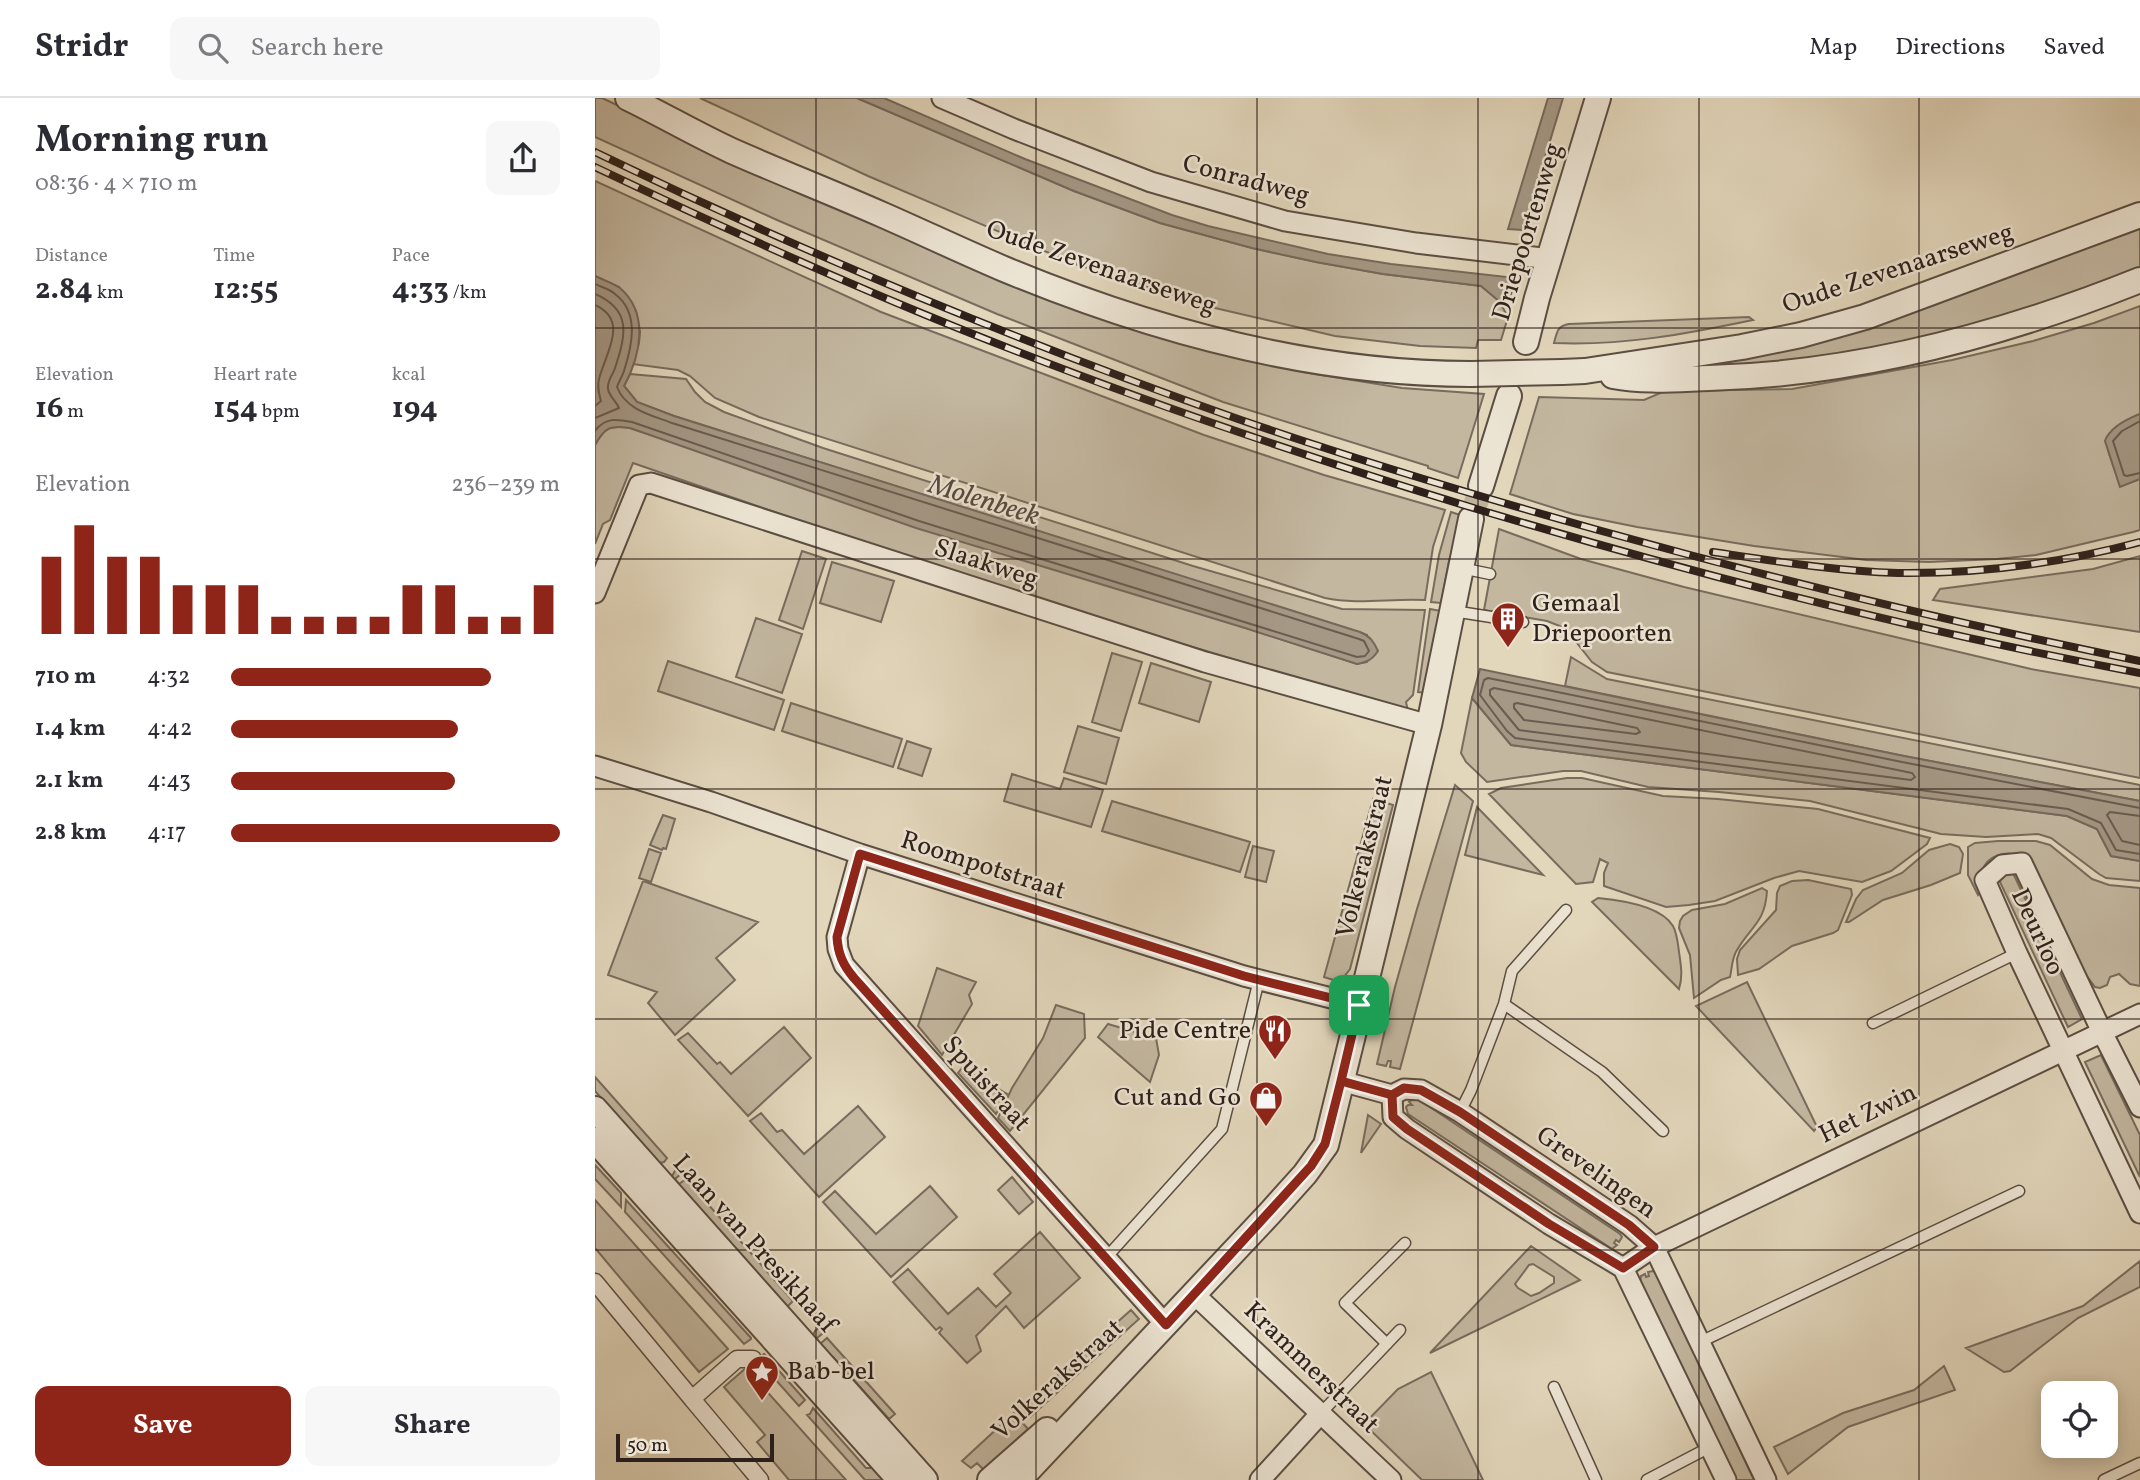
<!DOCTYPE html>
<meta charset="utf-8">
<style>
body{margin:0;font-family:Vollkorn,serif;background:#f7f7f7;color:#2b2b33;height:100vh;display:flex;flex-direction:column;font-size:26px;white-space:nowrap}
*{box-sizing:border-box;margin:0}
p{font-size:23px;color:#7c7c81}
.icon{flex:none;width:38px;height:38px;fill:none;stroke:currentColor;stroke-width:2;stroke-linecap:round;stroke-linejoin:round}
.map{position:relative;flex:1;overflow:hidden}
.details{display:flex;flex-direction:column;background:#fff;width:595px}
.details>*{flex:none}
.tools{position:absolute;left:1446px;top:1283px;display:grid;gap:14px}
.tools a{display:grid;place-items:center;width:77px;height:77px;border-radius:14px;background:#fff;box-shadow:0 4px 18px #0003;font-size:35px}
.scale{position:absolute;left:21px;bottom:18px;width:158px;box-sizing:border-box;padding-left:7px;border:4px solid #2e201b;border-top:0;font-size:19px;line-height:24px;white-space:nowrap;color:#2e201b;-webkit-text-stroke:5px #ece4d3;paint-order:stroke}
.pin{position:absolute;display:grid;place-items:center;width:60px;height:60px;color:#fff;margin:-30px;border-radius:14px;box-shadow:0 4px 10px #0006}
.round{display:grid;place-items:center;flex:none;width:74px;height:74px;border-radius:14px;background:#f7f7f7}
.headline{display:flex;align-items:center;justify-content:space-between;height:119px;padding:0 35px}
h1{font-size:38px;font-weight:700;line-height:52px}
.figures{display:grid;grid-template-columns:repeat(3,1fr);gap:10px;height:119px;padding:7px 35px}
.figures div{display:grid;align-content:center}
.figures b{font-size:30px;font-weight:700}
.figures small{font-size:19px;font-weight:400}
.figures p{font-size:19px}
.chart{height:196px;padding:14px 35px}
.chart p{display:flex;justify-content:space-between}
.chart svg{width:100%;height:126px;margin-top:7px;stroke:#8f2418;stroke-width:6}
.cta{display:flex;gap:14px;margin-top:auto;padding:14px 35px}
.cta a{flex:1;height:80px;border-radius:14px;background:#8f2418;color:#fff;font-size:28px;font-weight:700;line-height:80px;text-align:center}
.cta a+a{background:#f7f7f7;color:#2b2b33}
ul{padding:0 35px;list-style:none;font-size:23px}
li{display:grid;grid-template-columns:112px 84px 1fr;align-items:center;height:52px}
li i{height:18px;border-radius:9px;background:#8f2418}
header{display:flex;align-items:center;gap:42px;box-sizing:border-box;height:98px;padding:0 35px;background:#fff;border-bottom:2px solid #e1e1e2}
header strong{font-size:33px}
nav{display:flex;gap:38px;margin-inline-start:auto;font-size:24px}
.search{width:490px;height:63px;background:#f7f7f7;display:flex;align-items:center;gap:18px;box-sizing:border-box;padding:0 24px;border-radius:14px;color:#7c7c81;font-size:26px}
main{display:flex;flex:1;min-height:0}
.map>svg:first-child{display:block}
.green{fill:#c3b7a0;stroke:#786c5e;stroke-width:2;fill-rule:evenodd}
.water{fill:#a59885;stroke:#75685b;stroke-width:2}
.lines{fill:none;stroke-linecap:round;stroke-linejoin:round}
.shore{stroke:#6a5c50;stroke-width:2}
.tertiary-tunnel{stroke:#beb29b;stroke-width:24;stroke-dasharray:24 12;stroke-linecap:butt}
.service-casing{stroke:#5b4e43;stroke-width:13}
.pedestrian-casing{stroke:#5b4e43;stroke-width:19}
.minor-casing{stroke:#5b4e43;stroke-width:23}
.tertiary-casing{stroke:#5b4e43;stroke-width:28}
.service{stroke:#ece4d3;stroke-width:10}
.pedestrian{stroke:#ece4d3;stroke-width:16}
.minor{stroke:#ece4d3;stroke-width:19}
.tertiary{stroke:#ece4d3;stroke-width:24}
.rail-casing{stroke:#2e201b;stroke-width:8}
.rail{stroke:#ece4d3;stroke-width:5;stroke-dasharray:16;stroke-linecap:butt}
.tertiary-bridge-casing{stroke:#5b4e43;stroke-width:28;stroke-linecap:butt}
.tertiary-bridge{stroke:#ece4d3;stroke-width:24}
.route-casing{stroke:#fff;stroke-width:14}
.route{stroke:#8f2418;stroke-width:9}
.grid{fill:none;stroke:#2e201b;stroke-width:2;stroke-opacity:0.55}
.labels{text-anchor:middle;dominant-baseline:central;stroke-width:5;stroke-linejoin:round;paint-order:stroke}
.street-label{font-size:26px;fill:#2e201b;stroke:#ece4d3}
.poi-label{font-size:26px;fill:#2e201b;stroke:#ece4d3;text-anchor:start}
.water-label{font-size:28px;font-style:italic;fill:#584a40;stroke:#ece4d3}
</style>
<header>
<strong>Stridr</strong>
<div class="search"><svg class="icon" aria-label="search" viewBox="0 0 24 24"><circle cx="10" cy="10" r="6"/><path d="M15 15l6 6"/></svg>Search here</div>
<nav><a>Map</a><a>Directions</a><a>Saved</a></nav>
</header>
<main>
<section class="details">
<div class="headline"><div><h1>Morning run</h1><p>08:36 · 4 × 710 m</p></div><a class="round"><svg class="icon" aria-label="share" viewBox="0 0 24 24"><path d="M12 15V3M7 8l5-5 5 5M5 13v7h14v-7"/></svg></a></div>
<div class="figures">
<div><p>Distance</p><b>2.84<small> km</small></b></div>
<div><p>Time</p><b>12:55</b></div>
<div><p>Pace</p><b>4:33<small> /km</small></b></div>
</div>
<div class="figures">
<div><p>Elevation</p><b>16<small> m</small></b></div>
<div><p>Heart rate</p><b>154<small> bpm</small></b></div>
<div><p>kcal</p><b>194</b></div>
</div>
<div class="chart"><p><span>Elevation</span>236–239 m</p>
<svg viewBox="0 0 160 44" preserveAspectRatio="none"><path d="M5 44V17M15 44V6M25 44V17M35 44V17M45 44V27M55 44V27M65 44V27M75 44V38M85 44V38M95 44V38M105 44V38M115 44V27M125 44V27M135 44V38M145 44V38M155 44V27"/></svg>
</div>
<ul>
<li><b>710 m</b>4:32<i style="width:79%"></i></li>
<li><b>1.4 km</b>4:42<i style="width:69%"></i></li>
<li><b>2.1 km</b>4:43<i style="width:68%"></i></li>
<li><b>2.8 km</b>4:17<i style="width:100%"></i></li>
</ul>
<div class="cta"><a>Save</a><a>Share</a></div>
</section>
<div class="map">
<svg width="1545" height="1382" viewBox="0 0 1545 1382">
<rect width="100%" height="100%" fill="#e2d6bb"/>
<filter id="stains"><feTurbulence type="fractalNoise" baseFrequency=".00286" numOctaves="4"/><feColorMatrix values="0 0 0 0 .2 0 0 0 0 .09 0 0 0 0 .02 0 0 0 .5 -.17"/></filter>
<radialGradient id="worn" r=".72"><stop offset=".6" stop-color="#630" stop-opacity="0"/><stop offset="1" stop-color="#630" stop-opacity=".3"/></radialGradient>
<!-- green -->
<path class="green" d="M0,0H7L176,79L602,248L708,274L807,290L889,296L863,380L833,370V368L628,304L402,216L182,122L0,39Z
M105,0H262L479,93L565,125L657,150L721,164L788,176L886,188L904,203L913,219L906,242H883L881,250L825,248L740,238L620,210L480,166L273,78Z
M0,83L286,214L609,337L729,377L850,412L838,449L830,502C797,500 763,507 730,500L164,319L120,300L95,278L83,272L37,266L44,245L45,234L41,213L24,189L0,178Z
M1545,123V175L1396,228L1228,264L1043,271L1076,267Z
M1545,208V316L1540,318L1513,352L1525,388L1545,381V432L1538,434L1441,457L1402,461L1334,464L1271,462L1159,448L1042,429L978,416L915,396L944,299L1049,302L1070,293L1197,291L1357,262L1438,243L1499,225Z
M1154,219L1158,222C1091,236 1027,248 959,245C962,234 962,228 974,226Z
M35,276L91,281L100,294L110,304L129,314L228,350L598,468L747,511L830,512L818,597L811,604L813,613L527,528L292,453L38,365L15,422L8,426L0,446V347C10,329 15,327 35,330L762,566L772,564V537L79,318L42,304L29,288Z
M856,414L868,418L854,463L846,505L836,504L844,457Z
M904,431L986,461L1089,489L1436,571L1545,590V680L1012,574L997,564L970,530L952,523L889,512Z
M207,453L231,461L208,531L184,522Z
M1545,458V534L1338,502L1345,491L1498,471Z
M237,464L299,483L286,524L225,505Z
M835,511L846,513L832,595L823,594Z
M161,520L207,536L187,595L141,579Z
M517,555L547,564L526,633L497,624Z
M976,559L1012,581L1545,687V703L1309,658L970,588Z
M73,563L189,602L179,632L63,593Z
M556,565L616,584L604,624L544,605Z
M877,600L916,647L1472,718L1502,731L1516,758L1545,763V783L1511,780L1504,776L1456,740L1443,736L1391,739L1346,736L1215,703L1124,694L1053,689L986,673H968L892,684L871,664L866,655Z
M196,605L307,641L298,669L187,633Z
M483,628L524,640L511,686L469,674Z
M312,643L336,651L327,678L303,670Z
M417,676L465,691L469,680L508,692L496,729L409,703Z
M972,680H987L1068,698L1123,701L1223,711L1335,740L1332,746L1296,773L1267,784L1204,773L1179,780L1120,803L1094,807L1071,809L1009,788V775L1013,765L1005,761L998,784L981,786L894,696L906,690Z
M860,687L878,703L805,971L795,969L796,963H793L791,968L782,966L800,889L822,811Z
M778,701L798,707L755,871L745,884L729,879Z
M517,703L655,744L645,774L507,733Z
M882,709L948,777L870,757Z
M68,717L80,721L71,751L68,750L67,752L55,747Z
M1403,743H1441L1455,747L1497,781L1514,787L1545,790V888L1535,886L1524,876L1515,879L1512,887L1505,890L1500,889L1491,877L1489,878L1426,758C1411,752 1391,757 1387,774C1384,783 1389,788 1383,797L1373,777V749L1380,745Z
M1355,746L1364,749L1368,756L1365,775L1336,787L1288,802L1254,824H1251L1261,801L1268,792L1307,775L1334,752Z
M658,748L679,753L671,784L650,779Z
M54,751L66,755L56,784L44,780Z
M1413,775H1418L1487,921L1473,929L1405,784L1406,780Z
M1213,782L1256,791L1257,797L1243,832L1238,835L1197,848L1164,871L1143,877L1142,861L1145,852L1181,812L1182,795L1185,788L1197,783Z
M48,783L163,824L121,860L140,882L80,937L53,905L62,894L13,877Z
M1167,790L1172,793C1170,825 1156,828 1142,852C1137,859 1137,870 1135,879L1126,882L1099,900L1095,857L1084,830L1085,823L1088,818L1097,812L1130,806Z
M1003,800C1024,802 1066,808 1078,828C1082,835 1083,846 1084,854C1086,868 1088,878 1084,891L997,804Z
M342,870L381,884L374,897L377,906L347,957L323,928Z
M1152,884L1222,1029L1219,1033L1101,908Z
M461,907L489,916L490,940L415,1033L403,1020L417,990L448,940Z
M513,926L561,940L564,957L555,984L503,939Z
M189,929L216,960L153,1018L83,942L93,935L122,966L125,964L136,976Z
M1506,957L1545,1037V1079L1490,964Z
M367,970L412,996L401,1016L363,975Z
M0,979L72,1060L69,1064L60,1066L47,1046L0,993Z
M820,1000L823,1001L1025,1136L1027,1139L1024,1144L1021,1142L1019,1145L1022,1147L1017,1151L813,1016L811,1009L813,1007H817L814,1004Z
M263,1008L290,1039L224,1099L155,1023L166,1015L182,1034L187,1032L209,1056Z
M773,1017L786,1026L766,1055Z
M0,1067L26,1095V1109L0,1081Z
M81,1071L86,1076L80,1081L84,1086L91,1081L198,1203L192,1209L96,1100L83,1099L76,1080Z
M417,1079L438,1104L424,1116L403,1092Z
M335,1088L362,1119L296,1179L228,1104L240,1093L281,1136Z
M0,1102L133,1251L104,1274L0,1150Z
M31,1102L156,1240V1241L149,1246L30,1114Z
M445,1134L485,1180L429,1230L411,1208L381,1238L386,1253L372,1265L344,1235L347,1231L345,1229L341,1232L298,1184L313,1171L353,1216L383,1190L401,1209L416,1195L399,1176Z
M936,1148L985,1182L835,1255ZM938,1166L959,1179V1185L944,1195L936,1198L923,1190L920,1186L934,1167Z
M1545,1163V1189L1483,1220L1415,1273L1409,1274L1371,1250L1488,1208Z
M1058,1173L1062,1176L1159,1382H1140L1045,1184L1046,1178L1050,1176L1051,1179L1054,1178L1053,1174Z
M536,1212L544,1221L435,1319L427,1309Z
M224,1230L228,1235L221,1241L225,1246L232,1240L300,1316L294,1321L238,1259L236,1260L216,1243L220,1233Z
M169,1256L210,1302L204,1308L163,1262Z
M1349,1268L1360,1292L1253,1329L1193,1376L1179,1349L1248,1315L1319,1292Z
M151,1270L251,1382H194L162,1344L170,1337L129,1289Z
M836,1274L888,1382H827L769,1326L803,1291Z
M218,1310L271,1370H285L295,1382H270L212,1317L215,1316Z
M419,1315L433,1331L389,1372L382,1365L376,1370L367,1363Z"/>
<!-- water -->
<path class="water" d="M262,0H289L430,61L577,117L613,128L733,156L796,166L921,180L916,196L904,203L886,188L788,176L721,164L657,150L565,125L479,93Z
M953,0H968L928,132L913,131Z
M0,178C8,182 18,185 25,190C55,216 45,259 29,288L42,304L79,318L765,534C775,538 779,544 783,553C777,562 772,564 762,566L650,530L321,430L35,330C15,327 10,329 0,347Z
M1545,316V381L1525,389L1510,343C1515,329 1532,321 1545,316Z
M885,571L1309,658L1545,703V763L1516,758L1502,731L1472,718L916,647L877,600Z"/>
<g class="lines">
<!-- shore -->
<path class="shore" d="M0,186C6,189 15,191 20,196C45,215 37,248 29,273C27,279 24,283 22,289C31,312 56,317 77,325L764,541L769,543L774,553L770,558L762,559L324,423L37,324C22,321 10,319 0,333
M0,196C37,212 31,237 20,270C18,277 12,282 13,291C14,298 21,303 24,310L0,320
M0,207C35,223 10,256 4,281C2,289 4,296 6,303L0,308
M1545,323L1527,333L1518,343L1529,377L1532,378L1545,375
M899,590L1317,675L1320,679L1316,682L924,632L895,597V592Z
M922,605L1042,630L1045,634L1041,636L929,622L919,610V606Z
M1545,710L1307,664L893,580L889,582L885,597L912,633L920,640L1473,711L1506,725L1521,752L1545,756
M1545,718L1515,714L1512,717L1527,743L1545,747"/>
<!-- tertiary-tunnel -->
<path class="tertiary-tunnel" d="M876,421L886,388"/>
<!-- service casing -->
<g class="service-casing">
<path id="service" d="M866,470L895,476
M858,513L928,524
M971,812L917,873L909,906L1007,974L1068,1033
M1278,925L1422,855
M865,1014L876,992L909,906
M510,1161L627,1031L664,882
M1105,1244L1424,1093
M792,1246L750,1205L810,1145
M959,1289L1001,1382
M726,1315L805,1232
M1052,1382L1115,1349
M1509,1382L1545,1365"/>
</g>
<!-- pedestrian casing -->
<g class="pedestrian-casing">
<path id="pedestrian" d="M0,1184L97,1301L142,1261H158
M97,1301L165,1382"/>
</g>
<!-- minor casing -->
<g class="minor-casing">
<path id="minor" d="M347,0L419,31L556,84L690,123L821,145L955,161
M0,495L44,387L56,385L610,564L834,627
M0,668L116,704L265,756L649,878L764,907
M265,756L242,839L243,851L249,867L571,1227
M746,983L797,997L809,991L826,992L865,1014L1034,1127L1059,1149L1171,1382
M797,997L798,1019L812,1031L954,1126L1028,1170L1131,1382
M1545,1009L1507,934L1427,765L1407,767L1390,782L1422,855L1545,1115
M1028,1170L1059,1149L1545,916
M600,1197L796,1382
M665,1382L726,1315"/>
</g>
<!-- tertiary casing -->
<g class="tertiary-casing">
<path id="tertiary" d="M33,0C68,17 102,37 137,53C187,75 238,95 288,117C329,135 369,154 409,171C556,232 716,276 876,276
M931,244L942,200L1003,0
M967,274L990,273L1147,249L1206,237L1270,219L1545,117
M1018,278C1050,284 1082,281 1114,280C1263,276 1408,237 1545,182
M886,388L914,298
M0,1011L330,1382
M0,1042L305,1382
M395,1382L452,1332
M424,1382L675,1115L710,1076L731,1047L834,627L876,421"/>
</g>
<!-- service -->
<use href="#service" class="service"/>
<!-- pedestrian -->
<use href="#pedestrian" class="pedestrian"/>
<!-- minor -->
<use href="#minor" class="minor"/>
<!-- tertiary -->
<use href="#tertiary" class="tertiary"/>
<!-- rail casing -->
<g class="rail-casing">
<path id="rail" d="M0,54C209,155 424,244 643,321C762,362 882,398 1003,432C1183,482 1363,526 1545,563
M0,69C103,118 208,166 314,210C501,288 692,353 885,412C1102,477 1322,533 1545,575
M1118,454C1179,463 1241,473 1303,475C1385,476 1466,465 1545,444"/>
</g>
<!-- rail -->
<use href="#rail" class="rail"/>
<!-- tertiary-bridge casing -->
<g class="tertiary-bridge-casing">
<path id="tertiary-bridge" d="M876,276L967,274"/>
</g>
<!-- tertiary-bridge -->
<use href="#tertiary-bridge" class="tertiary-bridge"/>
</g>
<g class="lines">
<!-- route casing -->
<g class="route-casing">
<path id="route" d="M764,907L649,878L265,756L242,839C243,856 248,867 259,880L571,1227L716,1068L730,1046L746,983L797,997L809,990L826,992L865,1014L1034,1127L1059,1149L1028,1170L954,1126L812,1031L798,1019L797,997L746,983L764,907"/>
</g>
<!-- route -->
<use href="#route" class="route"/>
</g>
<!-- grid -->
<path class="grid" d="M221,0V1382M441,0V1382M662,0V1382M883,0V1382M1104,0V1382M1324,0V1382M0,230H1545M0,461H1545M0,691H1545M0,921H1545M0,1152H1545"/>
<!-- icons -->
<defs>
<g id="building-pin" transform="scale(1.75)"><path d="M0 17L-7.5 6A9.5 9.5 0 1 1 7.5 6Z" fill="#8f2418" stroke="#ece4d3"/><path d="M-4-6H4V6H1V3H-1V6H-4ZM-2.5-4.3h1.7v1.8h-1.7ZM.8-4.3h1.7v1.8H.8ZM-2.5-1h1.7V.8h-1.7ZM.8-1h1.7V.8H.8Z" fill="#fff"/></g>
<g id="restaurant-pin" transform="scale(1.75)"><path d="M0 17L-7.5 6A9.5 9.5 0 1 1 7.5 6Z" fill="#8f2418" stroke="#ece4d3"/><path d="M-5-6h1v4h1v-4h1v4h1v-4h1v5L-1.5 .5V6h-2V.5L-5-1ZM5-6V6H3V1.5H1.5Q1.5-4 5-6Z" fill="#fff"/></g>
<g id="shop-pin" transform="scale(1.75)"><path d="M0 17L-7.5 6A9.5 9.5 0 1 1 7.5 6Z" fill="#8f2418" stroke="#ece4d3"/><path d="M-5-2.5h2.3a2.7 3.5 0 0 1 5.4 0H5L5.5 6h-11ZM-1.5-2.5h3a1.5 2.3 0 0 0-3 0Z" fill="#fff"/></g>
<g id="sight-pin" transform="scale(1.75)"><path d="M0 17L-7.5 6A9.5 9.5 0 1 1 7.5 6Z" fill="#8f2418" stroke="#ece4d3"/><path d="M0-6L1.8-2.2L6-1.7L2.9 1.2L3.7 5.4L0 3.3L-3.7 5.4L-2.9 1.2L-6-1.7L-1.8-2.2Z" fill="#fff"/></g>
</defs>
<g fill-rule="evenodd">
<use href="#building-pin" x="913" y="521"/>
<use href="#restaurant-pin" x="680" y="933"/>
<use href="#shop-pin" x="671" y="1000"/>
<use href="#sight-pin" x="167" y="1274"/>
</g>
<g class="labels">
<!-- street labels -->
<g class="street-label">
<text transform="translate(651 82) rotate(15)">Conradweg</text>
<text transform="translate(933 134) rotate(-73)">Driepoortenweg</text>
<text transform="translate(506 170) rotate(19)">Oude Zevenaarseweg</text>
<text transform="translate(1303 171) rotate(-18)">Oude Zevenaarseweg</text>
<text transform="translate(391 466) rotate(18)">Slaakweg</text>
<text transform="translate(770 759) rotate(-76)">Volkerakstraat</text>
<text transform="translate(388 768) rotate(18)">Roompotstraat</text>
<text transform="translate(1442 834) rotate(65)">Deurloo</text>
<text transform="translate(391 986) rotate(48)">Spuistraat</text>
<text transform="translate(1273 1016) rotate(-26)">Het Zwin</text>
<text transform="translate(1001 1075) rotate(35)">Grevelingen</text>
<text transform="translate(159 1146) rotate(48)">Laan van Presikhaaf</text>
<text transform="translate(716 1270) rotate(44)">Krammerstraat</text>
<text transform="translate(463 1282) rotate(-42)">Volkerakstraat</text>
</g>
<!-- poi labels -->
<g class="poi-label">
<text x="937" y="506">Gemaal<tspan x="937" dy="30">Driepoorten</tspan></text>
<text x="656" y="933" text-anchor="end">Pide Centre</text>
<text x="646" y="1000" text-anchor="end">Cut and Go</text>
<text x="192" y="1274">Bab-bel</text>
</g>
<!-- water labels -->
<g class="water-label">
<text transform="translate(389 403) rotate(17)">Molenbeek</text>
</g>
</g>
<rect width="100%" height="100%" filter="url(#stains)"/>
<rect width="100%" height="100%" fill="url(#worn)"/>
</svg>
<div class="tools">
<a><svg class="icon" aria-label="locate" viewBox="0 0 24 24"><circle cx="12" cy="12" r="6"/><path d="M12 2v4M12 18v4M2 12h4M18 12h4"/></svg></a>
</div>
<div class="scale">50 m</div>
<div class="pin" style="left:764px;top:907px;background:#1e9e55"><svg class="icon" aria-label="arrive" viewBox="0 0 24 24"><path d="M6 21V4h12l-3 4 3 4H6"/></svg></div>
</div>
</main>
